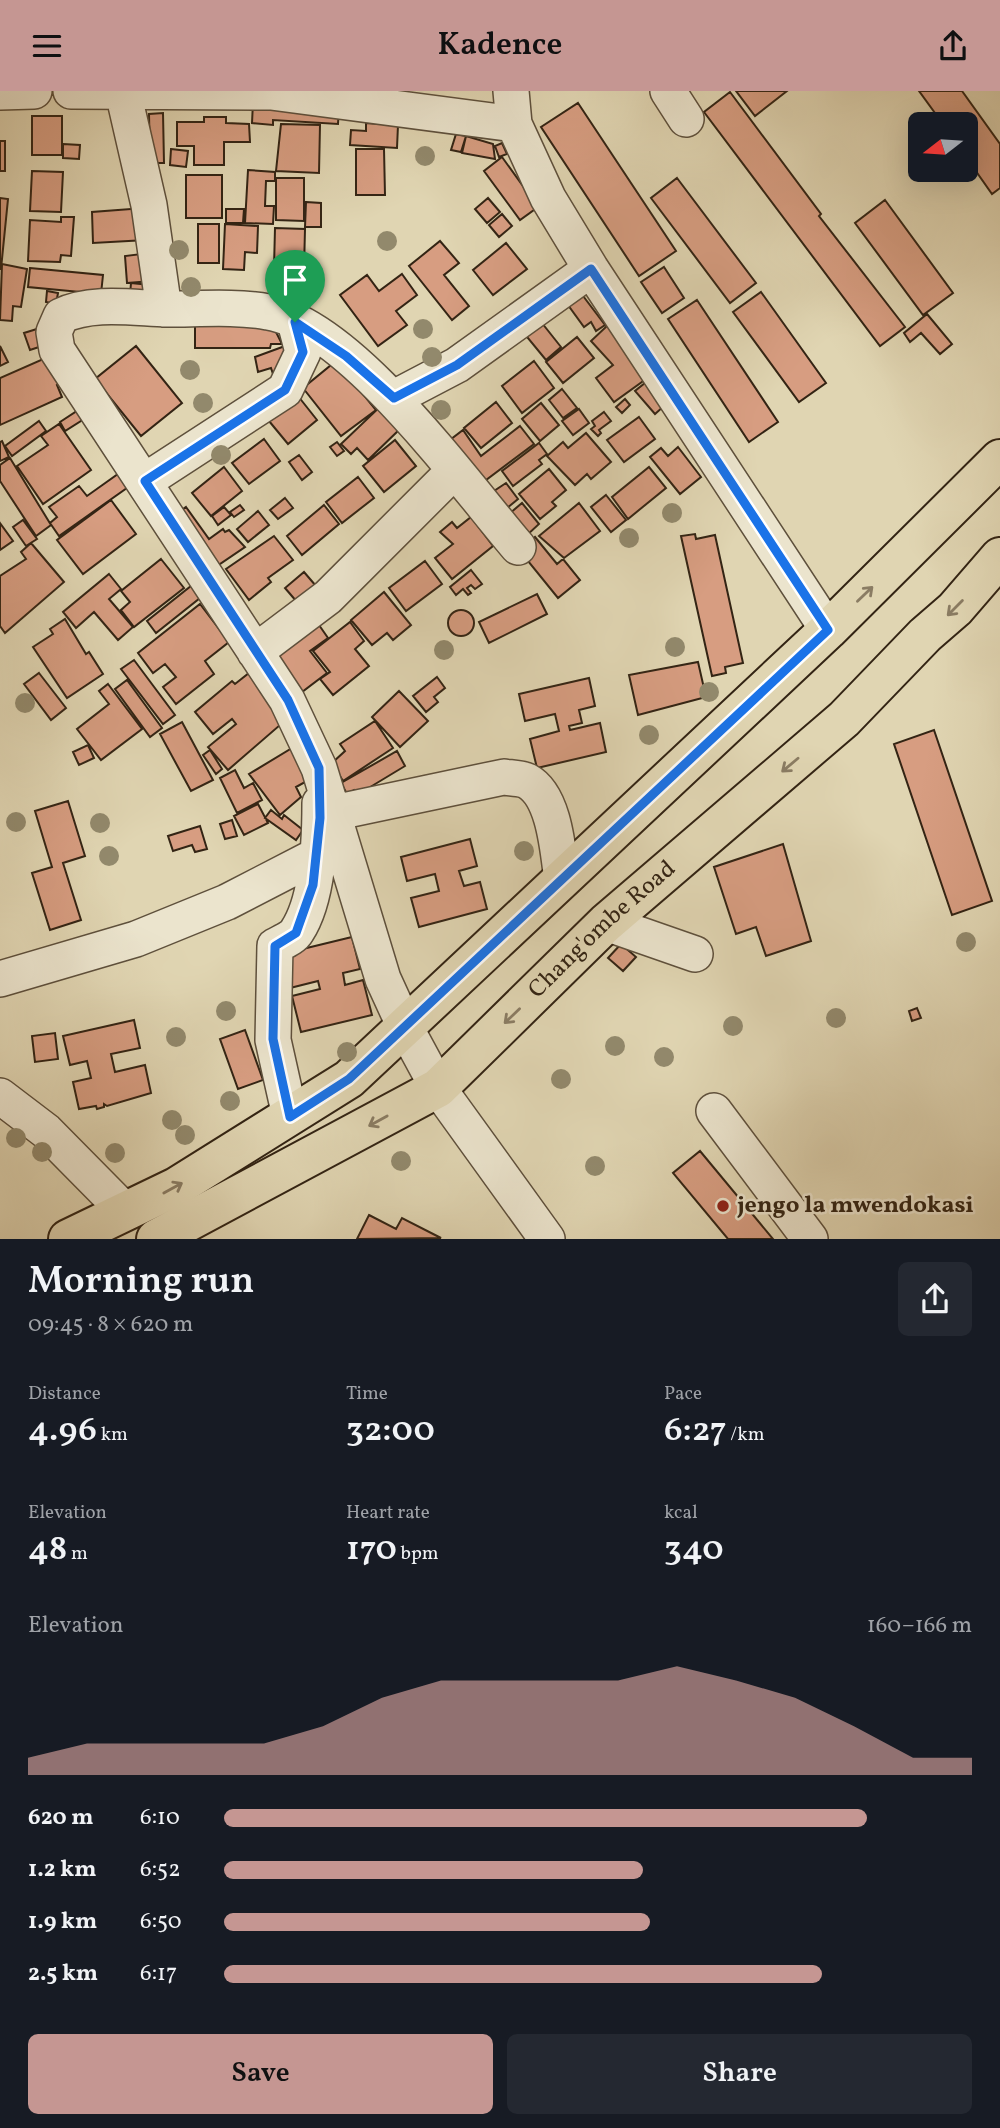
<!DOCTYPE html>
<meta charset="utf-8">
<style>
body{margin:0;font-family:Vollkorn,serif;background:#242831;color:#f1f3f6;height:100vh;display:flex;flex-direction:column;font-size:26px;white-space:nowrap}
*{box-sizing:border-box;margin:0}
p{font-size:23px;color:#9ea1a6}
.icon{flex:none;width:38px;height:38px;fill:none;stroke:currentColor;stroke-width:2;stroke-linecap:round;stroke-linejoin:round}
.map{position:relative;height:1148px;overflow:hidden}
.details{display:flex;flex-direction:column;background:#171b24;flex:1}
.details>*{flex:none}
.needle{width:46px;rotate:253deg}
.controls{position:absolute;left:908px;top:21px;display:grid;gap:14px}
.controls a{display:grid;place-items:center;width:70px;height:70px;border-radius:10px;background:#171b24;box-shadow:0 7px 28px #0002;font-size:35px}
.pin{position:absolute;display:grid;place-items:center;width:60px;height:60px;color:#fff;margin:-72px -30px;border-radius:50% 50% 50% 0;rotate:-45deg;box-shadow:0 0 7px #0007}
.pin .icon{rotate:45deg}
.round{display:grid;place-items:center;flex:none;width:74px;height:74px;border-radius:10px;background:#242831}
.head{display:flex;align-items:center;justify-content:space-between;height:119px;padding:0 28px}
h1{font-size:38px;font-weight:600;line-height:52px}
.stats{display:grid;grid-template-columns:repeat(3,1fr);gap:10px;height:119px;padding:7px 28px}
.stats div{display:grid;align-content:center}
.stats b{font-size:35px;font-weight:600}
.stats small{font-size:19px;font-weight:400}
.stats p{font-size:19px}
.chart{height:196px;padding:14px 28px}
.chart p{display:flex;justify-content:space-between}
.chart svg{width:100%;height:126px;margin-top:7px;fill:#c59692;opacity:.7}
.button{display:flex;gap:14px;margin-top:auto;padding:14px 28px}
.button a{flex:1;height:80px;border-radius:10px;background:#c59692;color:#111;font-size:28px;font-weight:600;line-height:80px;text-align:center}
.button a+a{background:#242831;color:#f1f3f6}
ul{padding:0 28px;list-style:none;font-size:23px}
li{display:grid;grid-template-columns:112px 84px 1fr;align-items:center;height:52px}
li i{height:18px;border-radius:9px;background:#c59692}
header{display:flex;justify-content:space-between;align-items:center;height:91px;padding:0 28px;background:#c59692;color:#111;font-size:32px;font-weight:600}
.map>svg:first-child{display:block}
.building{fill:#d79d81;stroke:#332414;stroke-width:2}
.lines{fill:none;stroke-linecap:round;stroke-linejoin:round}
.minor-casing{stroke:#5e503c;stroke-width:38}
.major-casing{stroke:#332414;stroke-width:42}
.minor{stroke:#ebe4cd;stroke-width:35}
.major{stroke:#e0d5b2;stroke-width:38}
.tree{fill:#92896c}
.oneway{stroke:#8a7c63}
.route-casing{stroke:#fff;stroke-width:14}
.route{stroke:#1a73e8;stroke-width:9}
.poi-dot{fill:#8f2418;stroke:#ebe4cd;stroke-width:2.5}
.labels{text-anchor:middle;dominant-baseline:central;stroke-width:5;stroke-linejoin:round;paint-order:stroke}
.street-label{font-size:24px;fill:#332414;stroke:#ebe4cd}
.poi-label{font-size:24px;font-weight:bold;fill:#332414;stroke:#ebe4cd;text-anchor:start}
</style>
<header><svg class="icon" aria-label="menu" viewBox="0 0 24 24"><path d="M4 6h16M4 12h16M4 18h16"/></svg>Kadence<svg class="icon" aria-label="share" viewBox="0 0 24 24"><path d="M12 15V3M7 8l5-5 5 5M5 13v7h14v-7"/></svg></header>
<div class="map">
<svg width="1000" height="1148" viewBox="0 0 1000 1148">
<rect width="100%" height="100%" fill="#e0d5b2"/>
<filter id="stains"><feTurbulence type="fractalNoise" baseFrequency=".00286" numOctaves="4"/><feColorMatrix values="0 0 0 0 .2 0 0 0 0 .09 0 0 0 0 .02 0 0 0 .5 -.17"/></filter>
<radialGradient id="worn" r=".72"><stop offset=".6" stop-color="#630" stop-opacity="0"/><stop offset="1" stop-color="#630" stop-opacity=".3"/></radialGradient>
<!-- building -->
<path class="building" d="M736,0H787L755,25Z
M919,0H962L1000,53V97L992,103L966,66V33H943Z
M730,1L821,123L819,125L905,236L880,255L704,21Z
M253,11L339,15L338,33L273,29V34L252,32Z
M578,12L676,160L639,185L541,36Z
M163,22L164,72H150L149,23Z
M32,25H62V64H32Z
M204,26H226V32L249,33L250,51H224V74H194V55H177V31H204Z
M366,32L398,34L397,57L350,54L351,39L366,40Z
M281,33L320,34L319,82L276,80Z
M456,43L466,45L461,61L451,59Z
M466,45L493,53L495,68L462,62Z
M0,50H5V80H0Z
M502,52L507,63L499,66L495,55Z
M63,53L80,54L79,68L63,67Z
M171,58L188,60L186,76L170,74Z
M356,58H384L385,104H356Z
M502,66L538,116L520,129L484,80Z
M248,79L275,81V90H266L265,115H274L273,133L245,132Z
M32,80L63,81L61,121L30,120Z
M186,84H222V127H186Z
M276,87H304V130L276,129Z
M677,87L756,192L730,212L651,107Z
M0,107L8,108L1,178H0Z
M488,107L500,121L487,132L475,118Z
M885,109L953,202L923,224L855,132Z
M306,111L321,112V136H305Z
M144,117L146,149L93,152L92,121Z
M226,118H244L243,132H226Z
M502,123L512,135L499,146L489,134Z
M61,126H74L71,165L61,164L60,171L28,170L30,129L61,131Z
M198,133H219V172H198Z
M225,133L258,135L257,162L245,161L244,179L223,178Z
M275,137L305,138L304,178L274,177Z
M440,150L459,172L444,184L469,215L452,229L409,175Z
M506,152L527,178L493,204L473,179Z
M149,162L152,190L127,192L125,165Z
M2,173L27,178L21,216L13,215L12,230L0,229Z
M664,176L684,207L662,222L641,191Z
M30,177L103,184L101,203L28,196Z
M402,183L417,204L396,220L407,234L378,255L340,204L367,184L379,200Z
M131,192L150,194L149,205L130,204Z
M574,193L605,234L596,240L591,231L584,236L560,203Z
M47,200L58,202L56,213L46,211Z
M761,201L826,292L799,311L733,221Z
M697,209L778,331L749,351L668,228Z
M534,222L561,256L546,269L518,235Z
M927,223L952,253L940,263L921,242L910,251L904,242Z
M261,226L276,241L282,253H271L270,257H195V227Z
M608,234L646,288L614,311L596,287L613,274L591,250Z
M40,237L45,254L30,259L24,242Z
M577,246L594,267L563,292L546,271Z
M0,255L8,271L0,275Z
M136,255L182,312L141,345L95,288Z
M285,255V277L274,286L271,277L258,281L255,266Z
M50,265L62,292L57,294L62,306L0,334V287Z
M336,270L376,319L341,345L303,297Z
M534,270L554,297L522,322L502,295Z
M645,292L664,315L655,323L635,300Z
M562,298L577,317L563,327L549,309Z
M298,305L317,329L288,353L269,330Z
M625,308L630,314L622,322L616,316Z
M387,309L403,335L368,369L357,357L351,363L341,353Z
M496,311L512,332L481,357L464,337Z
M541,312L559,334L540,350L522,328Z
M80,318L92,323L65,340L60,331Z
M579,318L589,332L573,344L562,330Z
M604,321L611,330L599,339L601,342L598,345L591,338L595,335L592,330Z
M639,326L655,348L624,371L607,349Z
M39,330L46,340L12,365L5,355Z
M59,333L91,379L43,413L17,375L48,354L41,345Z
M520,335L534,353L478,395L446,352L463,339L481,365Z
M586,342L611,371L591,388L587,383L575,394L547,365L563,351L568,357Z
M264,348L280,370L249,393L232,372Z
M395,349L416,375L384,401L363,375Z
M2,350L9,366L0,370V351Z
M337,351L344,360L337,365L330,356Z
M539,352L547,363L539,369L542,373L513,395L502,380Z
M678,356L701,386L680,403L650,366L661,357L668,365Z
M299,364L312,381L302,389L289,371Z
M10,367L51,434L36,445L0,390V374Z
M224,376L242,400L211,425L192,402Z
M649,376L666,397L628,428L612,406Z
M125,378L134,392L59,445L50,432L57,426L49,416L79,395L87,405Z
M549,378L566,399L552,411L556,415L540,428L519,403Z
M358,386L374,407L342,432L326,411Z
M506,392L518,408L507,417L494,400Z
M606,404L626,429L611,441L591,416Z
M285,407L293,417L278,428L270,419Z
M111,409L136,443L83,483L57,449Z
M522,412L539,433L526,445L509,423Z
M579,412L600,440L564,467L539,445Z
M240,414L244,419L234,426L230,421Z
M324,414L339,433L302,464L287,445Z
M186,416L209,448L223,438L225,441L229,439L245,456L214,477L176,423Z
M224,416L231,424L218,434L212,425Z
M258,420L269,434L248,451L237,438Z
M471,426L493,455L452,488L435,467L453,453L440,441L452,431L457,437Z
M23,429L37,448L26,455L13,436Z
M0,432L13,450L0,459Z
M695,443L696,448L715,444L743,572L725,576L726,582L712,585L681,445Z
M274,445L293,469L268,487L271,491L249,509L226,478Z
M535,446L557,473L563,468L580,489L558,507L519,459Z
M31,452L64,491L5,542L0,535V485L26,468L21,461Z
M161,468L184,497L134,536L121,519L130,511L121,500Z
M425,470L442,493L406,520L389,497Z
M471,479L482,493L475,498L471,494L467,497L471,502L468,504L463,498L456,504L450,496Z
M304,481L316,495L297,511L285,497Z
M109,483L121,498L109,508L133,536L118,549L94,521L76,537L63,521Z
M196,491L205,503L156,542L147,530Z
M384,501L411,534L393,549L387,542L372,554L351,529Z
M537,503L547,523L489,552L479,531Z
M200,513L229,551L205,570L214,583L176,613L163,596L176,586L165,573L153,582L138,562Z
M448 532a13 13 0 1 1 26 0a13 13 0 1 1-26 0Z
M65,528L86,563L89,561L103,583L67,607L33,556L53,543L50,538Z
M350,531L364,550L355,558L369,575L333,604L320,588L330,581L313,560Z
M319,534L328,547L310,560L327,582L302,601L276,567Z
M134,569L175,624L163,633L121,578Z
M698,571L706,606L638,624L629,584Z
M39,582L66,617L51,629L24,593Z
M249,582L287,628L228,679L208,656L236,633L232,628L213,643L195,621L232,590L235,593Z
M437,586L445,597L434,606L438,611L426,621L413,605Z
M589,587L595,615L579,619L582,632L569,635L570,639L600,632L606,661L537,677L530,648L559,640L555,623L525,630L519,603Z
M127,589L162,637L150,646L115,598Z
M108,593L142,638L101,669L77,638L109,613L99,600Z
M399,600L428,630L400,656L372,626Z
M375,630L393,657L343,690L332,672L345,660L340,653Z
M182,631L213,689L191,700L160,643Z
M934,639L992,810L952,824L894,653Z
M88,654L94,667L79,674L73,661Z
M297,654L307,690L296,696L301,706L280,724L249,683Z
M210,659L222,678L216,683L203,664Z
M397,660L405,675L357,704L354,699L347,703L341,692Z
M235,679L244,697L253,692L262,709L237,722L220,687Z
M68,710L85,765L63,772L81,829L50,839L32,782L52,776L35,720Z
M258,713L268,732L244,744L234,725Z
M271,719L282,728L284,724L303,739L296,749L265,727Z
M232,729L237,745L225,748L220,733Z
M200,735L207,758L195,761L192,754L173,760L168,745Z
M470,748L477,775L459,780L464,795L480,791L487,818L419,836L411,807L439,800L435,783L407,790L401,766Z
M783,753L811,850L766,865L756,836L736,843L714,776Z
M352,846L360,878L343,882L345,894L363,889L372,924L301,941L292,905L320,898L318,890L290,897L282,863Z
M621,853L636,866L623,880L608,867Z
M917,917L921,927L912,930L909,920Z
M134,929L140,957L111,963L115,981L145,974L151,1002L107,1015L104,1013V1016L97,1018L96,1015L79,1018L73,991L91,987L87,970L70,974L63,945Z
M245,939L263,989L238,998L220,948Z
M55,942L58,968L35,971L32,945Z
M700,1060L773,1148H728L673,1082Z
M369,1124L396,1138L402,1127L441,1147L357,1148Z"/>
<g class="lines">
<!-- minor casing -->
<g class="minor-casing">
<path id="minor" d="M71,0L271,1L514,33
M511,0L514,33L548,107L591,178L828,539
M668,0L686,28
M0,1L34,0
M123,1L149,114L164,218
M394,307L457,274L591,178
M145,390L285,299L303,261L295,231
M518,456C464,393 350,234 268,221C236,215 200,218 167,218C133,217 92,210 61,225L54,241L57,259L287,609L319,677L383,888L405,936L438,997L547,1148
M255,561L328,506L453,381
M333,722L504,686C510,687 521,687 527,690C555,705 558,761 562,789
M606,832L695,863
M0,888L136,848L227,811L318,764
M0,1005L46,1040L126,1121
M714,1020L810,1148
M290,1025L273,949L275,855C282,851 293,847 297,840C318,808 320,749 320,712"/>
</g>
<!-- major casing -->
<g class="major-casing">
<g id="major">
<path d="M68,1148L176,1096L349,988L828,539L1000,368"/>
<path id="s1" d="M156,1148L438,997L606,832L844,628L925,544L955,518L1000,466"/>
</g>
</g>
<!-- minor -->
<use href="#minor" class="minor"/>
<!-- major -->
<use href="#major" class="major"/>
</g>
<!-- trees -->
<g class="tree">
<circle cx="425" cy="65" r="10"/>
<circle cx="387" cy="150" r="10"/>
<circle cx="179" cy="159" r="10"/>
<circle cx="191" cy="196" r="10"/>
<circle cx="423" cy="238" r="10"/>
<circle cx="432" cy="266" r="10"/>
<circle cx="190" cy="279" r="10"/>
<circle cx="203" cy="312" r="10"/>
<circle cx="441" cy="319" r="10"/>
<circle cx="221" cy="364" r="10"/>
<circle cx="672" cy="422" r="10"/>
<circle cx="629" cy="447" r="10"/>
<circle cx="675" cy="556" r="10"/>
<circle cx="444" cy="559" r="10"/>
<circle cx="709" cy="601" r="10"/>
<circle cx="25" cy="612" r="10"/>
<circle cx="649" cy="644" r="10"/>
<circle cx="16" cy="731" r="10"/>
<circle cx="100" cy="732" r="10"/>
<circle cx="524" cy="760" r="10"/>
<circle cx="109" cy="765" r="10"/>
<circle cx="966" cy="851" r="10"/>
<circle cx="226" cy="920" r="10"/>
<circle cx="836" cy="927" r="10"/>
<circle cx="733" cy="935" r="10"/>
<circle cx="176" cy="946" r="10"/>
<circle cx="615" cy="955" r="10"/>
<circle cx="347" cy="961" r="10"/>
<circle cx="664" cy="966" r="10"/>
<circle cx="561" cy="988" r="10"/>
<circle cx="230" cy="1010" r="10"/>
<circle cx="172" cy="1029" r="10"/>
<circle cx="185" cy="1044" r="10"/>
<circle cx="16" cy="1047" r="10"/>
<circle cx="42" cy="1061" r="10"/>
<circle cx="115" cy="1062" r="10"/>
<circle cx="401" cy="1070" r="10"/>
<circle cx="595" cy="1075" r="10"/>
</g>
<!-- one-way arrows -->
<defs><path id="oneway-shaft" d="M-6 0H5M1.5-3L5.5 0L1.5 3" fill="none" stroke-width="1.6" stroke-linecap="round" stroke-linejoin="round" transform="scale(1.75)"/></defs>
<g class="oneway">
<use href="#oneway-shaft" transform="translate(865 503) rotate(-44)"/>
<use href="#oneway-shaft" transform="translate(955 517) rotate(135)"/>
<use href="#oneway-shaft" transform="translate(790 674) rotate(140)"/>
<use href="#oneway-shaft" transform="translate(512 925) rotate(136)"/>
<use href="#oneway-shaft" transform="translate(378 1030) rotate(151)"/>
<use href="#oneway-shaft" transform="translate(173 1097) rotate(-29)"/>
</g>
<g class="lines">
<!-- route casing -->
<g class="route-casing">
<path id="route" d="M591,178L828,539L349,988L290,1026L273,948L275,855L296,842L313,794L320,727L319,677L288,609L145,390L285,299L303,261L295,231L346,265L394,307L457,274Z"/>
</g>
<!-- route -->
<use href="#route" class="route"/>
</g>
<!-- markers -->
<circle class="poi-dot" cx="723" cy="1115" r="7"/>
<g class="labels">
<!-- street labels -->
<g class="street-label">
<text stroke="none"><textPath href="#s1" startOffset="548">Chang'ombe Road</textPath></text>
</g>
<!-- poi labels -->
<g class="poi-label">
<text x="737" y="1115">jengo la mwendokasi</text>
</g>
</g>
<rect width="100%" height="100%" filter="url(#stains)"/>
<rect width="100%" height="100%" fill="url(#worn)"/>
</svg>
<div class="controls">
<a><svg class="needle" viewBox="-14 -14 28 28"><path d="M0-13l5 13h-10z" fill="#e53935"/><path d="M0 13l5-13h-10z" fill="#9ea1a6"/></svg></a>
</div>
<div class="pin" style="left:295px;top:231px;background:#1e9e55"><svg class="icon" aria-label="arrive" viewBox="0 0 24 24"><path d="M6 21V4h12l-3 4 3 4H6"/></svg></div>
</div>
<section class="details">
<div class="head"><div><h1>Morning run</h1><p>09:45 · 8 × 620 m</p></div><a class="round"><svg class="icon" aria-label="share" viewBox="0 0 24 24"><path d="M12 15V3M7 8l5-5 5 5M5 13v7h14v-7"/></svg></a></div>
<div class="stats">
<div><p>Distance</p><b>4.96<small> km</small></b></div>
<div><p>Time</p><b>32:00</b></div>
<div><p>Pace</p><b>6:27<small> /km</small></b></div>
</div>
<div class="stats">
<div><p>Elevation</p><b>48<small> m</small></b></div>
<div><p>Heart rate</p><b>170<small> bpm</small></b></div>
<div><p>kcal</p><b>340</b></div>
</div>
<div class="chart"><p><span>Elevation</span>160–166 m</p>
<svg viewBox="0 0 160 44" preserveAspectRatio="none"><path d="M0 44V38L10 33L20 33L30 33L40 33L50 27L60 17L70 11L80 11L90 11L100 11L110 6L120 11L130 17L140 27L150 38L160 38V44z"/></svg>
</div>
<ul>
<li><b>620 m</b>6:10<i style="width:86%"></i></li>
<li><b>1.2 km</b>6:52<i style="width:56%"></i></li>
<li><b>1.9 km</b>6:50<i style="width:57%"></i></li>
<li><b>2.5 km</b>6:17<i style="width:80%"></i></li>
</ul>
<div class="button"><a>Save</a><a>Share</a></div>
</section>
